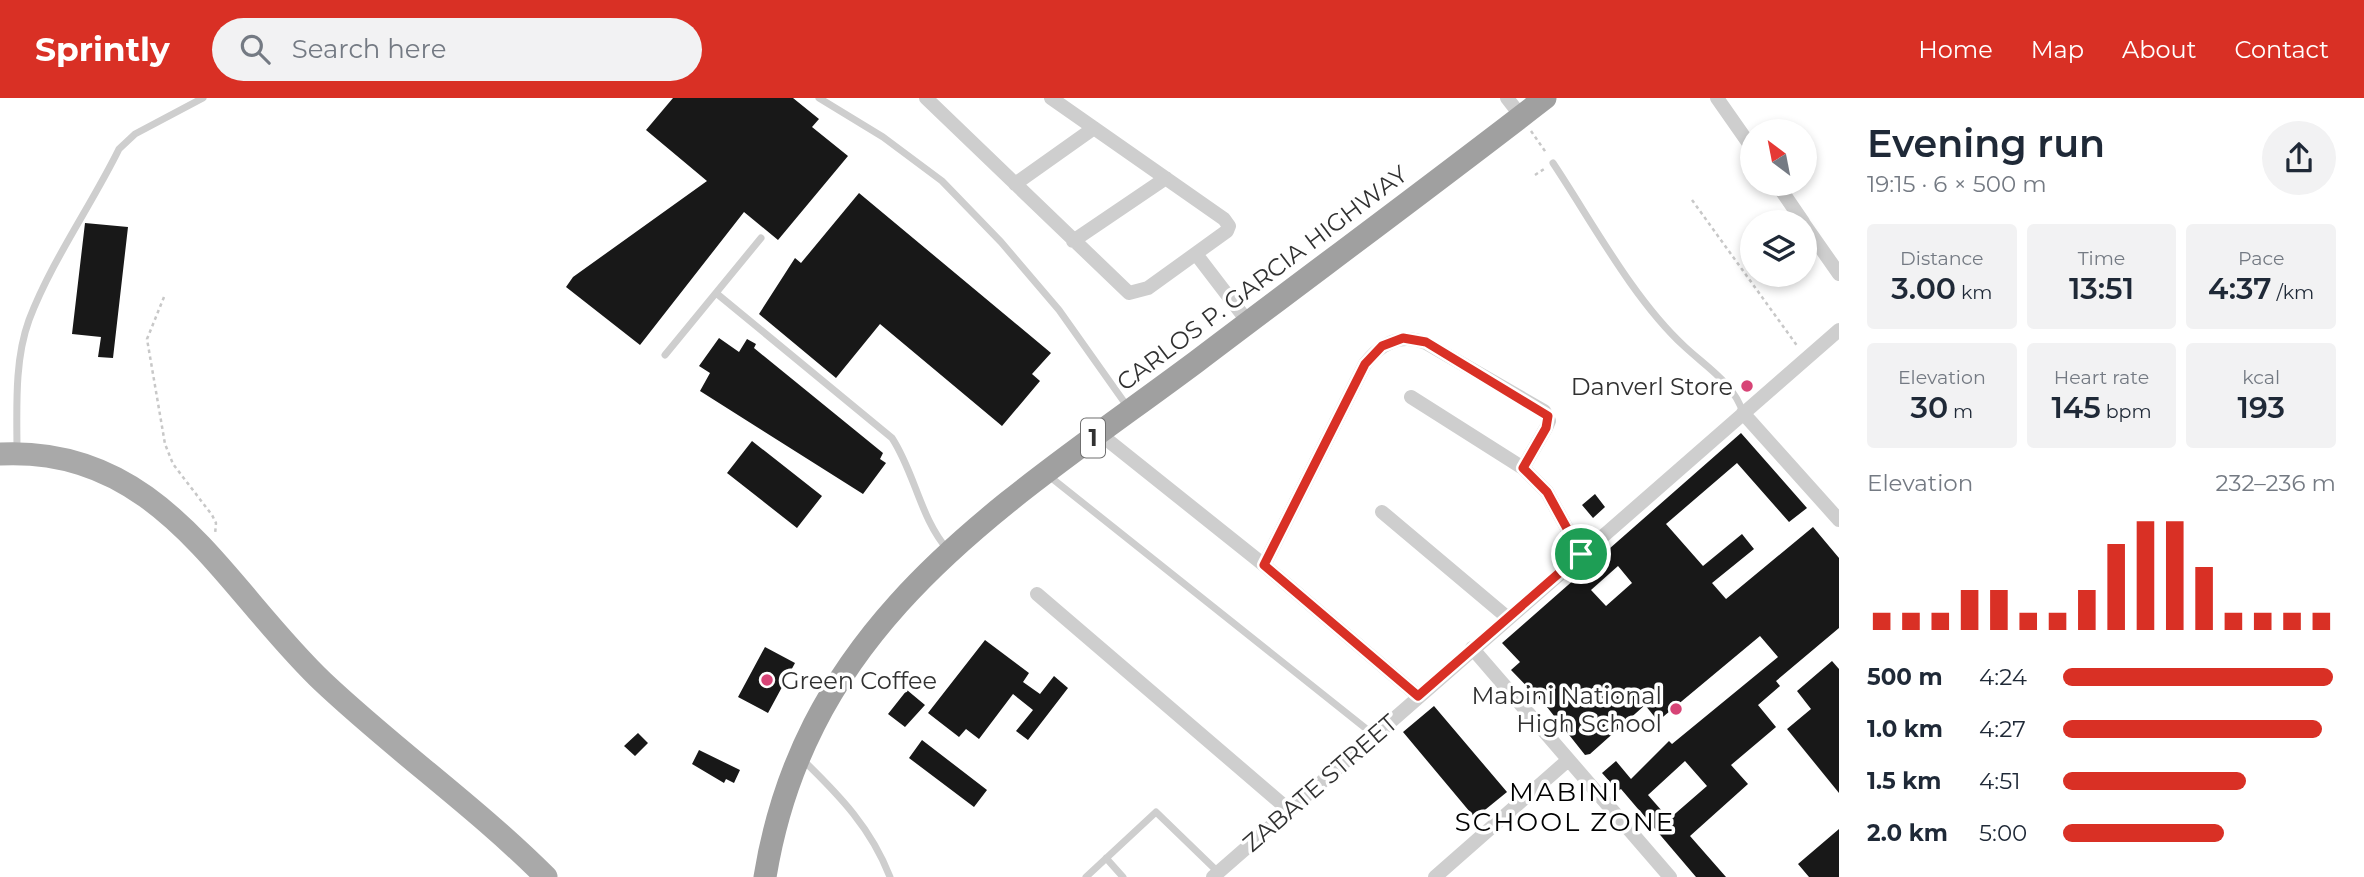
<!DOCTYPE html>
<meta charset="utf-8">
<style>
body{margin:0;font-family:Montserrat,sans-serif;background:#f2f2f3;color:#1f2937;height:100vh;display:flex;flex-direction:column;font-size:26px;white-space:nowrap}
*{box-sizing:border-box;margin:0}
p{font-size:23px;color:#747a83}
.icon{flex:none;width:38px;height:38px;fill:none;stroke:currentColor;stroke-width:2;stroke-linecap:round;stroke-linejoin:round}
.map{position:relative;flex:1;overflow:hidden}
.sheet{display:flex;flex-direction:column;background:#fff;width:525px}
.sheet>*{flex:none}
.needle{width:46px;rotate:328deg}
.controls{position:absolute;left:1740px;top:21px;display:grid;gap:14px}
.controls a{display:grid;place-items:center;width:77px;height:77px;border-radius:50%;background:#fff;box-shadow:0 4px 10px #0003;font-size:35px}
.pin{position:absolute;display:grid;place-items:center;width:60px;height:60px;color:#fff;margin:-30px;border:4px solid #fff;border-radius:50%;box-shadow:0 2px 7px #0007}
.round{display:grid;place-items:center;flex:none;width:74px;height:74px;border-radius:37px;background:#f2f2f3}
.headline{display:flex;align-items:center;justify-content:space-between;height:119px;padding:0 28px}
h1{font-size:38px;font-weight:600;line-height:52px}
.stats{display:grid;grid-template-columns:repeat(3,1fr);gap:10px;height:119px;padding:7px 28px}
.stats div{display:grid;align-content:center;border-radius:7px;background:#f2f2f3;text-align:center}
.stats b{font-size:30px;font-weight:600}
.stats small{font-size:19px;font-weight:400}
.stats p{font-size:19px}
.chart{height:196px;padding:14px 28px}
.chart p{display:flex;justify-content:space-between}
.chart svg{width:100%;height:126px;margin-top:7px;stroke:#d93025;stroke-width:6}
ul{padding:0 28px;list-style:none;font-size:23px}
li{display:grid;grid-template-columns:112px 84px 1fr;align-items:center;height:52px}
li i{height:18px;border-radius:9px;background:#d93025}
header{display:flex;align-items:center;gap:42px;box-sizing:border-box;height:98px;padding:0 35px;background:#d93025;color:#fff}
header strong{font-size:33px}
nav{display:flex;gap:38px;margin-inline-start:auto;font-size:24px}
.search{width:490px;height:63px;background:#f2f2f3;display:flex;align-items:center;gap:18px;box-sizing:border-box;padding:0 24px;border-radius:38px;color:#747a83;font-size:26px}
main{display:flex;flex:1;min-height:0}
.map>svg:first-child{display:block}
.building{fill:#181818;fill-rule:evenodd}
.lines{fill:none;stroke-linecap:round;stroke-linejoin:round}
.path{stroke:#c8c8c8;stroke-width:2.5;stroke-dasharray:3.5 3.5;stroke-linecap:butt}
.service{stroke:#cecece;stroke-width:7}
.minor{stroke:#cecece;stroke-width:14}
.primary{stroke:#a9a9a9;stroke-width:23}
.trunk{stroke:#a0a0a0;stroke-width:23}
.route-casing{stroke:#fff;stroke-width:14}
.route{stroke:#d93025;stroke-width:9}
.poi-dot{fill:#d74476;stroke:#fff;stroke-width:2.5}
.labels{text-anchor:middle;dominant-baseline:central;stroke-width:7;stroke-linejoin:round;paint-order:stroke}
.shield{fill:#fff;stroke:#6f6f6f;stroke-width:2}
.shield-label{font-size:23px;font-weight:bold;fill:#313131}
.street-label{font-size:24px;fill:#313131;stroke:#fff}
.poi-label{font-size:24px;fill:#313131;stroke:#fff;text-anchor:end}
.neighbourhood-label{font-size:26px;letter-spacing:2px;fill:#000;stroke:#fff}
</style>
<header>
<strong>Sprintly</strong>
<div class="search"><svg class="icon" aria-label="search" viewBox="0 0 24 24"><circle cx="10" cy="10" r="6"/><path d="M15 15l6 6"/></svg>Search here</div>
<nav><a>Home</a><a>Map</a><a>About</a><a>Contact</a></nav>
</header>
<main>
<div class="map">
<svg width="1839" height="779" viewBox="0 0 1839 779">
<rect width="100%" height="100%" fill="#fff"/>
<!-- building -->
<path class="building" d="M673,0H793L819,21L812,29L848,58L778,142L744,114L640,247L566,189L573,179L707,83L646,32Z
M859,95L1051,255L1032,276L1040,283L1002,328L880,226L836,280L759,216L795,160L801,165Z
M85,125L128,129L113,260L98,259L101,239L72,236Z
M719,240L739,254L747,241L756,246L754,250L883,355L880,361L886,365L863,396L700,293L710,275L699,268Z
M1741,335L1807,410L1789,424L1737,365L1666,426L1703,468L1742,436L1754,451L1712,485L1726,501L1813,429L1839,460V530L1776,583L1780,588L1758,607L1776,629L1731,667L1748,686L1690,738L1726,779H1696L1621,691L1618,693L1602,675L1616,663L1631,681L1669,643L1672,646L1778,559L1760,538L1658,623L1645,607L1590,656L1585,657L1547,609L1511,572L1520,564L1502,545ZM1618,468L1632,485L1606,508L1591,492ZM1685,663L1707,688L1669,721L1648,697Z
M752,343L822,398L797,430L727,375Z
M1595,396L1605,409L1593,420L1582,407Z
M985,542L1029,575L1023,584L1040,596L1054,578L1068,590L1028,642L1016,633L1033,612L1013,596L979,641L966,631L959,639L928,615Z
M765,549L795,565L768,615L738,599Z
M1832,563L1839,571V695L1787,631L1811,611L1797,593Z
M907,592L925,607L905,629L888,616Z
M1434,608L1507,694L1475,720L1403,634Z
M638,635L648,645L635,658L624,648Z
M922,642L987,692L974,709L909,660Z
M699,652L740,672L734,685L726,681L724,685L692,666Z
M1839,731V779H1809L1798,766Z"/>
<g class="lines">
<!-- path -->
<path class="path" d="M1531,33L1547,56
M1535,77L1544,71
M1692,102L1798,249
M164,199L147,241L165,346L173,366L212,417L216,425L215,437"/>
<!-- service -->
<path class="service" d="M819,0L883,39L942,83L1001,144L1059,212L1127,308
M1553,65C1591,122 1633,201 1684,248C1705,268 1734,285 1743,315
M716,195L892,340C915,375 920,420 948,452
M665,257L761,140
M17,355C17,312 14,263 29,222C52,162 91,108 119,51L135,36L203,0
M1049,378L1374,637
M803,662C840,698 871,730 890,779
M1106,760L1123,779
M1086,779L1156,714L1218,774"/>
<!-- minor -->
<path class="minor" d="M926,0L1129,195L1148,190L1227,133L1229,128L1224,121L1051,0
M1507,0L1521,18
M1717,0L1752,50
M1015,86L1094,30
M1777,86L1803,124
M1804,126L1839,176
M1073,143L1166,80
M1196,156L1248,224
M1411,299L1523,370L1547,394L1581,456
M1743,315L1839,422
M1100,336L1264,467L1418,598
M1382,414L1508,520
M1264,467L1365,266C1381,245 1400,235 1426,245L1544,313L1549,323L1546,330L1523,370
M1037,496L1289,712
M1472,550L1670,779
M1213,779L1839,232
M1435,779L1567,663"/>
<!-- primary -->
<path class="primary" d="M0,356C162,348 222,488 323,584C395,652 476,709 546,779"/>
<!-- trunk -->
<path class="trunk" d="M765,779C807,521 1004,407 1196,264C1312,176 1430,89 1545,0"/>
</g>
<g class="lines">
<!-- route casing -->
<g class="route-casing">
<path id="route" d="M1403,240L1426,244L1548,318L1546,330L1523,370L1547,394L1581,456L1418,598L1264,467L1365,266L1382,248Z"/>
</g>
<!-- route -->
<use href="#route" class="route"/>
</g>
<!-- markers -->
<g class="poi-dot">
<circle cx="1747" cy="288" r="7"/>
<circle cx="767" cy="582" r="7"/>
<circle cx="1676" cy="611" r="7"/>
</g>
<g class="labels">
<!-- shield labels -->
<rect class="shield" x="1081" y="320.5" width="24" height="39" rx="5"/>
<g class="shield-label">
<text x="1093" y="340">1</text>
</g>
<!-- street labels -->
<g class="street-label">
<text transform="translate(1262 180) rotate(-37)">CARLOS P. GARCIA HIGHWAY</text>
<text transform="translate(1320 685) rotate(-41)">ZABATE STREET</text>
</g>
<!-- poi labels -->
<g class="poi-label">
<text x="1733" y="288">Danverl Store</text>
<text x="781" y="582" text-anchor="start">Green Coffee</text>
<text x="1662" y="597">Mabini National<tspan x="1662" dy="28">High School</tspan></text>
</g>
<!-- neighbourhood labels -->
<g class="neighbourhood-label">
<text x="1565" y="694">MABINI<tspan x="1565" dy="30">SCHOOL ZONE</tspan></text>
</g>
</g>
</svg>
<div class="controls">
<a><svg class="needle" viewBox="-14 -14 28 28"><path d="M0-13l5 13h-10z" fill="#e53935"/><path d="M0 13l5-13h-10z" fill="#747a83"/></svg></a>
<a><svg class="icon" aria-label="layers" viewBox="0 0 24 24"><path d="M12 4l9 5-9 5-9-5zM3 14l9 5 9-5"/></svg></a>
</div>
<div class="pin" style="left:1581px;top:456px;background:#1e9e55"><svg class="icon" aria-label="arrive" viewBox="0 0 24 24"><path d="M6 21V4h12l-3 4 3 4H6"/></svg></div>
</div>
<section class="sheet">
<div class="headline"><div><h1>Evening run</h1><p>19:15 · 6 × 500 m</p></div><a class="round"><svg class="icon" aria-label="share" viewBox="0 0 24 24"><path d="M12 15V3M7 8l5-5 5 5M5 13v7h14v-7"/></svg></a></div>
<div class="stats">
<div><p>Distance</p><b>3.00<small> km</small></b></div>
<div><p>Time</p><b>13:51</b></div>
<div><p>Pace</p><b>4:37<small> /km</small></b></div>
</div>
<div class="stats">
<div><p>Elevation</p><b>30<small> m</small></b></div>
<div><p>Heart rate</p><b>145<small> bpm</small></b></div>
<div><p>kcal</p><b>193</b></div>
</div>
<div class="chart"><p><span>Elevation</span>232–236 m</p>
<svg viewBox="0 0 160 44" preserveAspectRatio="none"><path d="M5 44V38M15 44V38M25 44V38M35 44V30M45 44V30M55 44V38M65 44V38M75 44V30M85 44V14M95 44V6M105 44V6M115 44V22M125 44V38M135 44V38M145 44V38M155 44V38"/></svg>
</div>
<ul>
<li><b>500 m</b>4:24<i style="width:99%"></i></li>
<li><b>1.0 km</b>4:27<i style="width:95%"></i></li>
<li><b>1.5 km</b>4:51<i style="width:67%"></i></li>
<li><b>2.0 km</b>5:00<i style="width:59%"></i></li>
</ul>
</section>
</main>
